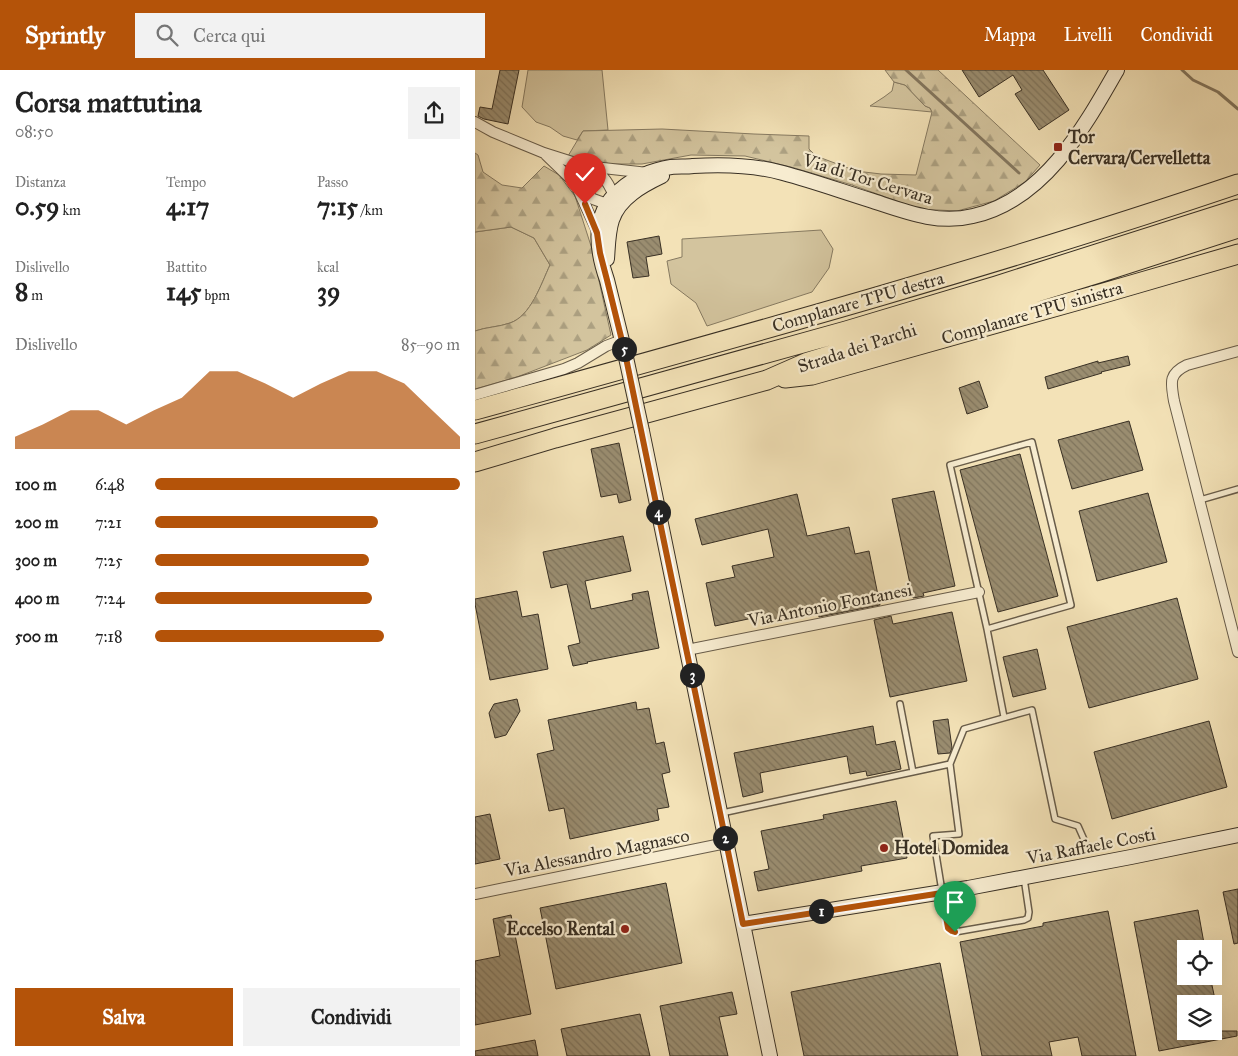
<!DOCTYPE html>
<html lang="it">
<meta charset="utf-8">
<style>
body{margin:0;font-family:"IM FELL Great Primer",serif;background:#f2f2f2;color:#222;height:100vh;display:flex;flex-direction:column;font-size:19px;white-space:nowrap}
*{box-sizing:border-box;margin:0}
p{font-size:16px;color:#767676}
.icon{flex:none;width:28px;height:28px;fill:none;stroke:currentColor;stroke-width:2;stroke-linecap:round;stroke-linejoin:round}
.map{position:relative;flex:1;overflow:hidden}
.panel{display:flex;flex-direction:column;background:#fff;width:475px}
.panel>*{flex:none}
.controls{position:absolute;left:702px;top:870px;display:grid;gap:10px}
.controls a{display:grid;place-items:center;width:45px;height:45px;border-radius:0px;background:#fff;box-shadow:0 5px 20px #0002;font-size:25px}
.pin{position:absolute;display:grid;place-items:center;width:42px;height:42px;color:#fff;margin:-51px -21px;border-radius:50% 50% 50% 0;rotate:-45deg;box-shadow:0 0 5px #0007}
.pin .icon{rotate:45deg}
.km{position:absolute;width:25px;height:25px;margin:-12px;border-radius:50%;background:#222;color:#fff;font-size:14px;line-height:25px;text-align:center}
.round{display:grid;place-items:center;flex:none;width:52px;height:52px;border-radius:0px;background:#f2f2f2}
.headline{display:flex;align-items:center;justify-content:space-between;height:85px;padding:0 15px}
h1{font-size:28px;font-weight:800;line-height:38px}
.metrics{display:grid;grid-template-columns:repeat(3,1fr);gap:8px;height:85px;padding:5px 15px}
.metrics div{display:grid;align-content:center}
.metrics b{font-size:25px;font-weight:800}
.metrics small{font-size:14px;font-weight:400}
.metrics p{font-size:14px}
.chart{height:140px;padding:10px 15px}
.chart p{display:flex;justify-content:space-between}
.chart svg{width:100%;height:90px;margin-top:5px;fill:#b45309;opacity:.7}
.cta{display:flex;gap:10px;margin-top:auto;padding:10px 15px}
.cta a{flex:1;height:58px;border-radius:0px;background:#b45309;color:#fff;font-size:20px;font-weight:800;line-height:58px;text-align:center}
.cta a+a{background:#f2f2f2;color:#222}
ul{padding:0 15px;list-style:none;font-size:16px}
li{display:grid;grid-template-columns:80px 60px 1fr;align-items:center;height:38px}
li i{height:12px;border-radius:6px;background:#b45309}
header{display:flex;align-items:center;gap:30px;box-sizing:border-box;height:70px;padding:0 25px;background:#b45309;color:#fff}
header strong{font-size:24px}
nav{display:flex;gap:28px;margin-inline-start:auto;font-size:18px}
.search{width:350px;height:45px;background:#f2f2f2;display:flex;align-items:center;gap:12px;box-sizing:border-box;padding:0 18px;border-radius:0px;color:#767676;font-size:19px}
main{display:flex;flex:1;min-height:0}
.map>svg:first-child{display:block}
.green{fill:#d3c49e;stroke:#867a61}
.forest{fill:url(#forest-firs);stroke:#867a61}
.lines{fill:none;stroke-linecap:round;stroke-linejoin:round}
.stream{stroke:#83765e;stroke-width:3}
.building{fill:url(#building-back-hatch);stroke:#393024}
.lane-casing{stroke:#685c49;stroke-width:8}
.street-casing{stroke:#685c49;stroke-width:12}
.secondary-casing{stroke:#393024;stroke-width:16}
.highway-casing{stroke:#393024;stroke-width:21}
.lane{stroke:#f7ecd0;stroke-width:5}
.street{stroke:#f7ecd0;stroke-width:10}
.secondary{stroke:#f7ecd0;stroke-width:14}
.highway{stroke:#f3e2b7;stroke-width:19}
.secondary-bridge-casing{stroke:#393024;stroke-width:16;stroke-linecap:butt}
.secondary-bridge{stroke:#f7ecd0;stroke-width:14}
.route-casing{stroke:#fff;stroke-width:10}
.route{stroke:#b45309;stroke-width:6}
.poi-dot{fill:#8f2418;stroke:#f7ecd0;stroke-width:2}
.labels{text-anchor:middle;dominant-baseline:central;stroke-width:4.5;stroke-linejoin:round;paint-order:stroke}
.poi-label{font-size:18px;font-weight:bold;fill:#393024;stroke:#f7ecd0;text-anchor:start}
.street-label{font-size:18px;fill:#393024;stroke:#f7ecd0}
</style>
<header>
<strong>Sprintly</strong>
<div class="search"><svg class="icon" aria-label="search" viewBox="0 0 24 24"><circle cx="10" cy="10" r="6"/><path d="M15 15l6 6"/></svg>Cerca qui</div>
<nav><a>Mappa</a><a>Livelli</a><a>Condividi</a></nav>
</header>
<main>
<section class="panel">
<div class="headline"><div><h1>Corsa mattutina</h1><p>08:50</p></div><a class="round"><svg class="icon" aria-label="share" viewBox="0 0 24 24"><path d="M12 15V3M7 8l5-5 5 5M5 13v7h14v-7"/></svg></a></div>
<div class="metrics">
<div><p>Distanza</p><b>0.59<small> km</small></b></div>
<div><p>Tempo</p><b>4:17</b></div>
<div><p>Passo</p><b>7:15<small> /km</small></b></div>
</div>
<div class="metrics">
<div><p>Dislivello</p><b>8<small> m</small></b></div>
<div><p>Battito</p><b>145<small> bpm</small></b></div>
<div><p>kcal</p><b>39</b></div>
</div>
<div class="chart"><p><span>Dislivello</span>85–90 m</p>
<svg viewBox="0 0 160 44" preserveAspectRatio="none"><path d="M0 44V38L10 32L20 25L30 25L40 32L50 25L60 19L70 6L80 6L90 12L100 19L110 12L120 6L130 6L140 12L150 25L160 38V44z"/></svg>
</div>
<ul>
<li><b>100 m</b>6:48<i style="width:100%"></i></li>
<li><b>200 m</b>7:21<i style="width:73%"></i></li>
<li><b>300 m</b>7:25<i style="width:70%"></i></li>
<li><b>400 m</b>7:24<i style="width:71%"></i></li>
<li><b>500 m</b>7:18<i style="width:75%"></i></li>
</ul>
<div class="cta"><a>Salva</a><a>Condividi</a></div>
</section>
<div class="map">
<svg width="763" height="986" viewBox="0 0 763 986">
<defs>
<pattern id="forest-firs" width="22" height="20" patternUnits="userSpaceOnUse" patternTransform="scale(1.25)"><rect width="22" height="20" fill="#d3c49e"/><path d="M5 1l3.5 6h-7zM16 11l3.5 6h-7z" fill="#aca081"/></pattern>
<pattern id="building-back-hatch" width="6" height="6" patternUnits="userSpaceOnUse" patternTransform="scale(1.25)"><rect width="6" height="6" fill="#9a8d70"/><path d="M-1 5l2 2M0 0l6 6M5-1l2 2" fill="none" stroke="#7f745c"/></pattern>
</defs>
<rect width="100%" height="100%" fill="#f3e2b7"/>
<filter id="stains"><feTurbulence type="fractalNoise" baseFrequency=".004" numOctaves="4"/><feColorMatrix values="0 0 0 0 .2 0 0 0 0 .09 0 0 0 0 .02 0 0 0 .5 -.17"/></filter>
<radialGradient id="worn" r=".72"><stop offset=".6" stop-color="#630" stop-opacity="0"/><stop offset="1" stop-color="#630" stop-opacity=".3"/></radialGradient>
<!-- green -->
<path class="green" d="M53,0H127L133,60L108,61L102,70L88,66L75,57L61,52L47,37Z
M419,12L430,15L450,36L455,38L457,42L395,36L409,27L417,21Z
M36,157L59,168L75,195C66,214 56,246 35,253C24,257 11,257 0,261V162Z
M346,160L358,179L354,198L337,222L232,256L221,233L196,214L192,191L207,187V169Z"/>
<!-- forest -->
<path class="forest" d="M410,0H463L565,95L550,112L519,131L482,141L444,139L377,115L316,97L270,86L216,85L167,94H136L93,86L108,61L187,59L279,64L334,66V79L341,86L381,101L406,104L441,105L457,42L455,38L450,36L430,15L419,12Z
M0,83L3,85L8,102L27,115L47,118L69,96L84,105L100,126L117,179L136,265L112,280L42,307L0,319V261C11,257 24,257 35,253C56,246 66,214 75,195L59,168L36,157L0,162Z"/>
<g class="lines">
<!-- stream -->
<path class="stream" d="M431,0L544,103
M707,0L718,10L743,22L763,39"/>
</g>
<!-- building -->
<path class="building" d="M25,0H44L33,54L9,49L3,46L5,37L17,39Z
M487,0H568L594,40L564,60L540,24L547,20L538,5L504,27Z
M184,166L187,184L171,187L174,206L158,208L152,172Z
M653,286L655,295L626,302L627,303L573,319L570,307L623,291V293Z
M504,311L513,337L492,344L484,318Z
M654,351L668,400L597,419L583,370Z
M144,373L156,430L144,433L142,424L126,427L116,379Z
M545,384L583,526L523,542L485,400Z
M459,421L480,516L448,523L449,526L438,528L417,429Z
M673,423L692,492L622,511L604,441Z
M322,424L332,466L374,457L380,484L394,481L405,535L344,547L343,540L293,551L292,545L240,556L231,513L260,507L257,496L299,487L293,459L227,475L220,449Z
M148,466L156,501L110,511L116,539L158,530L157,524L173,521L184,578L112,592L113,593L98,596L93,576L105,573L92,514L76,518L68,482Z
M42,521L47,547L63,544L73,599L15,610L0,534V529Z
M702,528L723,609L614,638L592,557Z
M477,542L492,611L415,627L399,550L416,546L418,554Z
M562,579L571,619L538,627L528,587Z
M42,629L45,641L31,665L20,668L14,643L19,634Z
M161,632L162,640L174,638L181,674L189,672L195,702L187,704L194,737L182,739L184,750L95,769L89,738L74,741L62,684L79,680L73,650Z
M473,649L477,678L475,683L463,684L458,651Z
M734,651L752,717L637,749L619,682Z
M398,656L401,675L420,671L426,699L392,706L391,701L375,704L372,686L285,703L288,722L268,727L259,683Z
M421,731L432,788L386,796L387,801L283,821L279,802L294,799L286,761L349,749L348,745Z
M15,744L25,789L0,794V747Z
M191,813L207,893L81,919L65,838Z
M763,819V873L759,874L748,822Z
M723,840L730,879H711V906H735L741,934H711V961H762V966L684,981L659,852Z
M633,841L661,986H607L603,967L574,972L577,986H507L485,872L568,856V853Z
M36,845L56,944L0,955V891L25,886L18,849Z
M465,893L483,986H329L316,922Z
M257,922L262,944L244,947L253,986H195L185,936Z
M165,944L175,986H92L86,959Z
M60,970L63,986H0V981Z"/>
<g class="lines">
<!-- lane casing -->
<g class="lane-casing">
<path id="lane" d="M725,430L763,419
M512,559L596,535L557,372L475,395L512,559L529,647
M425,634L438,702
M247,743L475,694
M549,808L554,842L553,848L549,850L480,862L477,861L473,858L458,766L484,764L475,694L489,659L557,640L580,749L603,756L611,774"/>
</g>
<!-- street casing -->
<g class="street-casing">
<path id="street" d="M0,52L18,62L69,83L110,96L173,103
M71,85L100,113L123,163
M110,96C115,99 121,101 125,104C135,113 139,126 143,138L118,129L100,113Z
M763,281L712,295C693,304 696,313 699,331L763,582
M0,325L89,299L103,293L131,276L147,270
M212,580L504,522
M0,824L251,773"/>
</g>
<!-- secondary casing -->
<g class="secondary-casing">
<path id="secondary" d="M132,189C133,176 133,162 137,150C144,128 168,115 187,106
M150,283L132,210C121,179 116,143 145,120C159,108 177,100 196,97C203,96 211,97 218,96C249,94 279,95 308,103C338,111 366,121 395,130C429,141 462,155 498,146C569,130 609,58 642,0
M167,361L295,986
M268,854L493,818L656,787L763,765"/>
</g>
<!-- highway casing -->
<g class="highway-casing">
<path id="highway" d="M310,308L337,305L629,223L763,184
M0,340C256,269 512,199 763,114
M0,364L371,261L521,216L763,139
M0,392L80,368L292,310L333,292L624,203L763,158"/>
</g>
<!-- lane -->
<use href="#lane" class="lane"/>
<!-- street -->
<use href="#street" class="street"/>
<!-- secondary -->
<use href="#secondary" class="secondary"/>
<!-- highway -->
<use href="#highway" class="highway"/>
<!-- secondary-bridge casing -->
<g class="secondary-bridge-casing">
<path id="secondary-bridge" d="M150,283L167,361"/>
</g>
<!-- secondary-bridge -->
<use href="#secondary-bridge" class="secondary-bridge"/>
</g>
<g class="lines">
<!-- route casing -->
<g class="route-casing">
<path id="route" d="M110,134L122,163L125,183L132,210L150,283L268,854L467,823L473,858L477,861L480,862"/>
</g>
<!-- route -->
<use href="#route" class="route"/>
</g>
<!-- markers -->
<g class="poi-dot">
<rect x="578" y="72" width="10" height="10" rx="2.5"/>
<circle cx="409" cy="778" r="5"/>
<circle cx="150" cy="859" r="5"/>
</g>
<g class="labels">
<!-- poi labels -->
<g class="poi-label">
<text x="593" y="67">Tor<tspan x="593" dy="21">Cervara/Cervelletta</tspan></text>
<text x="419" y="778">Hotel Domidea</text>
<text x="140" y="859" text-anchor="end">Eccelso Rental</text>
</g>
<!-- street labels -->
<g class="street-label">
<text transform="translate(393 109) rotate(17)">Via di Tor Cervara</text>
<text transform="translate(383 232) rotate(-16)">Complanare TPU destra</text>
<text transform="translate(557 243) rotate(-16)">Complanare TPU sinistra</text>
<text transform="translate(382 278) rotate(-18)">Strada dei Parchi</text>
<text transform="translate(355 535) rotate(-11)">Via Antonio Fontanesi</text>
<text transform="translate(616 776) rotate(-11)">Via Raffaele Costi</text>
<text transform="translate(122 783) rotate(-11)">Via Alessandro Magnasco</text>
</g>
</g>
<rect width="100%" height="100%" filter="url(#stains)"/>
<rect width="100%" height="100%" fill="url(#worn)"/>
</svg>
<div class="controls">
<a><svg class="icon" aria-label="locate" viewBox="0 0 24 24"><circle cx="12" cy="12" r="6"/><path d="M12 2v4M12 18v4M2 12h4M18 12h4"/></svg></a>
<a><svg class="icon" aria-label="layers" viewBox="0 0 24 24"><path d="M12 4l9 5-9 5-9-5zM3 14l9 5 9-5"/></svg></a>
</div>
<div class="pin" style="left:480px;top:862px;background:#1e9e55"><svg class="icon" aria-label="arrive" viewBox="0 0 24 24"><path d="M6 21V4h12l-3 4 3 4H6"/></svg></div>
<div class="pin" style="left:110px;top:134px;background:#d93025"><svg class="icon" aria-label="check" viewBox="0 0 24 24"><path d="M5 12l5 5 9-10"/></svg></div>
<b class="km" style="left:346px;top:841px">1</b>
<b class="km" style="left:250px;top:768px">2</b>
<b class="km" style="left:217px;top:605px">3</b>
<b class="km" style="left:183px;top:442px">4</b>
<b class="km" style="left:149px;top:279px">5</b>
</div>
</main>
